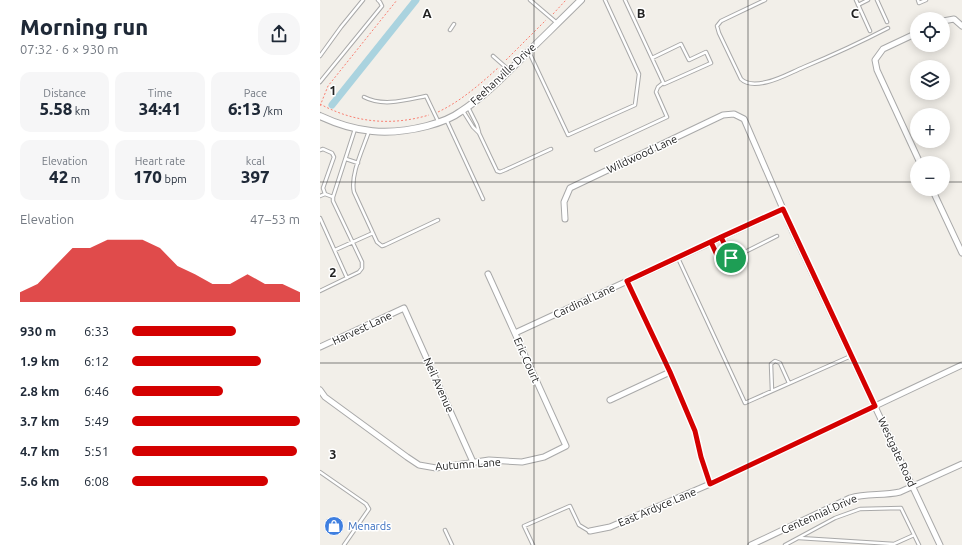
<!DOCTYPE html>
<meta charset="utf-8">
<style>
body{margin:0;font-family:Ubuntu,sans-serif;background:#f6f6f7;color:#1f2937;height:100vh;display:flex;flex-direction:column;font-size:15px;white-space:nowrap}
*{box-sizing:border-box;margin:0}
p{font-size:13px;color:#747a83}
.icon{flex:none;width:22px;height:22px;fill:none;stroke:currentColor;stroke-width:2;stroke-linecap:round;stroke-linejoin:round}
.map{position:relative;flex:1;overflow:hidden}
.details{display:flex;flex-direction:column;background:#fff;width:320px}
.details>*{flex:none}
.controls{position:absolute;left:590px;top:12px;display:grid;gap:8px}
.controls a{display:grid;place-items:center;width:40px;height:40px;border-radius:50%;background:#fff;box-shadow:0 2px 10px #0003;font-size:20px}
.pin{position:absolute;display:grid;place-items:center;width:34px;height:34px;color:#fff;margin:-17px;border:2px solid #fff;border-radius:50%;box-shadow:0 1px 4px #0007}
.round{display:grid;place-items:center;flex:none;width:42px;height:42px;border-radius:16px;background:#f6f6f7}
.head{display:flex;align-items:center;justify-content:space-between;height:68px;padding:0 20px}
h1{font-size:22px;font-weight:800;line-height:30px}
.metrics{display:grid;grid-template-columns:repeat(3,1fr);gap:6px;height:68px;padding:4px 20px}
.metrics div{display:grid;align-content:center;border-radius:10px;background:#f6f6f7;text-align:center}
.metrics b{font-size:17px;font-weight:800}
.metrics small{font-size:11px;font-weight:400}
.metrics p{font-size:11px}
.chart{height:112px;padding:8px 20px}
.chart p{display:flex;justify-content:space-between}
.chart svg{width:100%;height:72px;margin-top:4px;fill:#d40000;opacity:.7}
ul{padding:0 20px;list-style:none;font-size:13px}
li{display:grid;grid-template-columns:64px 48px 1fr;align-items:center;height:30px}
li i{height:10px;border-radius:5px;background:#d40000}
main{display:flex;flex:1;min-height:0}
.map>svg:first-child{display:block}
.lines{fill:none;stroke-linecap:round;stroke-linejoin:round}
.canal{stroke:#aad3df;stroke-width:7}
.service-casing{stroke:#a9a9a9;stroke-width:4.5}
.minor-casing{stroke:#a9a9a9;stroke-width:7}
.tertiary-casing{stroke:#a9a9a9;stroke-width:8}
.path{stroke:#fa8072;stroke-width:1;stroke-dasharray:2 2;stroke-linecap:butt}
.service{stroke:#fff;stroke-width:2.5}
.minor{stroke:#fff;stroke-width:5}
.tertiary{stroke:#fff;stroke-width:6}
.route-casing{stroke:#fff;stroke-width:8}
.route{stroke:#d40000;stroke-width:5}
.grid{fill:none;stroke:#222;stroke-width:1;stroke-opacity:0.55}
.labels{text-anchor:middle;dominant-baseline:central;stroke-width:3;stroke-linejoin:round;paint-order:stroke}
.street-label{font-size:11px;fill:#222;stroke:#fff}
.shop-label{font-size:11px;fill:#366cbe;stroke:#fff;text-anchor:start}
.grid-label{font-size:13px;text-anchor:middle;font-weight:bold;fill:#222;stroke:#fff;stroke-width:3;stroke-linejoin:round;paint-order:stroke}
</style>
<main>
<section class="details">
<div class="head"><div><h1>Morning run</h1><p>07:32 · 6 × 930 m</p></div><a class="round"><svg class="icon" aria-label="share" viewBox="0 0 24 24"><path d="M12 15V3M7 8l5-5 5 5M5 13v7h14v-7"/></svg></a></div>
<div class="metrics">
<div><p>Distance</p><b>5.58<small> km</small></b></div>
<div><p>Time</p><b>34:41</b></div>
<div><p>Pace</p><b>6:13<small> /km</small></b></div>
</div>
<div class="metrics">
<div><p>Elevation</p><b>42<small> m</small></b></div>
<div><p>Heart rate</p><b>170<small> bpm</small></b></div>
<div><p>kcal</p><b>397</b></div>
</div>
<div class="chart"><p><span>Elevation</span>47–53 m</p>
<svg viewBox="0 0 160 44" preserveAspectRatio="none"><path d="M0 44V38L10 33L20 22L30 11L40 11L50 6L60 6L70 6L80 11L90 22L100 27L110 33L120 33L130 27L140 33L150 33L160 38V44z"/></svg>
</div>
<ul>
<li><b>930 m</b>6:33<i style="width:62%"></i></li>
<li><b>1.9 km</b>6:12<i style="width:77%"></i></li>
<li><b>2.8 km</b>6:46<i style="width:54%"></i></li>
<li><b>3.7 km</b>5:49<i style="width:100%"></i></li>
<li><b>4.7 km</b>5:51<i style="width:98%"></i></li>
<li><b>5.6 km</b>6:08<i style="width:81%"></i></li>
</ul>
</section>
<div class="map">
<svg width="642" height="545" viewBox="0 0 642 545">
<rect width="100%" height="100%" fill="#f2efe9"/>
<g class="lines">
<!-- canal -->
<path class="canal" d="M12,105L96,0"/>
<!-- service casing -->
<g class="service-casing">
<path id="service" d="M210,0L237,23
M305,0L344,84L391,63L386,52L369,60L361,44L332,58
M445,0L401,21L397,26L399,33L421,79C427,85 439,84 447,82C460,79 472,72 484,67C513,55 541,42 568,28
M536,0L550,31
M557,0L567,22
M598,0L599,3L606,0
M538,5L548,0
M130,30L134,24
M209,52L248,135L315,105L319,74L285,0
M0,56L21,27L43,0
M173,56L189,70
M0,82L62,6L60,2L58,0
M44,97C63,107 86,100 106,96L118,121
M148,107L157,125L159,132
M143,111L153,127L159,133L177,171L180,172L185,170L231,149
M126,119L163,199
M49,131C43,149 30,175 34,192L57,242L62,246L65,245L118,220
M0,150L3,149L12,153L14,157L3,188L5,194
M276,150L347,117L336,92L338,87L343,83
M26,159L38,163
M0,196L5,194L13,197
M0,218L27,278
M391,243L403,268L410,270L414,263L401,238
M15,250L53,233
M358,258L425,403L531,356
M411,259L457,236
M0,291L39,272L42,268V262L13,201V197L35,129
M452,391L451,364L455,361L460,363L469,383
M0,472L46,504L49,509L24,545
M125,530L132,545
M479,538L574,544L594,535
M213,545L204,526L250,506L259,525L269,531
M465,545L515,518L540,509L581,508L599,545"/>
</g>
<!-- minor casing -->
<g class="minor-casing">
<path id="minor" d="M623,21L634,19L642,26
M597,33L563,49L555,60L557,70L600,163
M612,189L642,253
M245,219L244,202L250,188L403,115L414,114L424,119L473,232L620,545
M307,281L350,372L375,431L381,457L390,484
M195,333L463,209
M0,347L84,308L153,462
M0,390L5,397L87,457L99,465L116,468L169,460L202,462L224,457L246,446L168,274
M290,400L350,372
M270,531L290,527L390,484L642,365
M431,545L530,498C547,493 563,496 580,492L642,464"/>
</g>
<!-- tertiary casing -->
<g class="tertiary-casing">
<path id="tertiary" d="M0,116C36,133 68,136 107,126C118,123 131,119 140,112C162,98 180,80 198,62C219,41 240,21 261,0"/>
</g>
<!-- path -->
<path class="path" d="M233,14L246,0
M186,60L226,20
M0,104C35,123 72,126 109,115
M0,106L8,86L77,0
M118,112C141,101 159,85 178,68"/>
<!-- service -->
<use href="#service" class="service"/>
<!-- minor -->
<use href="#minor" class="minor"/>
<!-- tertiary -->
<use href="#tertiary" class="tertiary"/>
</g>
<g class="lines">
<!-- route casing -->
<g class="route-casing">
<path id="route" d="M411,258L401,237L307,281L350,372L375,431L381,457L390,484L555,406L463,209L401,237L391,242L403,268L410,270L414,263L411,258"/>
</g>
<!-- route -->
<use href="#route" class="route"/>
</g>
<!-- grid -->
<path class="grid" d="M214,0V545M428,0V545M0,182H597M623,182H642M0,363H642"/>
<!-- icons -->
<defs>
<g id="shop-disc" transform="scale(1)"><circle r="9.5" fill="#3f7fe0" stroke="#fff"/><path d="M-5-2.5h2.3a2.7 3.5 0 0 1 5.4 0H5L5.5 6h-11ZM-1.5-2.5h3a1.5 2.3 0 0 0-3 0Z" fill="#fff"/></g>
</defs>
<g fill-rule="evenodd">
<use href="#shop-disc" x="14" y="526"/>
</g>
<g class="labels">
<!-- street labels -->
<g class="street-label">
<text transform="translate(183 74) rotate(-43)">Feehanville Drive</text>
<text transform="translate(322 154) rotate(-25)">Wildwood Lane</text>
<text transform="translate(264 301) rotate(-25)">Cardinal Lane</text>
<text transform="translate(42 328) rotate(-25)">Harvest Lane</text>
<text transform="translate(207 360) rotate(66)">Eric Court</text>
<text transform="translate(119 385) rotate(66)">Neil Avenue</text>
<text transform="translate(577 452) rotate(65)">Westgate Road</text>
<text transform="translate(148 464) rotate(-4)">Autumn Lane</text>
<text transform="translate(337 507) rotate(-23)">East Ardyce Lane</text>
<text transform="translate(499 514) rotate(-24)">Centennial Drive</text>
</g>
<!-- shop labels -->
<g class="shop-label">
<text x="28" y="526">Menards</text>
</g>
</g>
<g class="grid-label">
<text x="107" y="18">A</text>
<text x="321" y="18">B</text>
<text x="535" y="18">C</text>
<text x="13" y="95">1</text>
<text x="13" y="277">2</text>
<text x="13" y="459">3</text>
</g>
</svg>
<div class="controls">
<a><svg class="icon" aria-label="locate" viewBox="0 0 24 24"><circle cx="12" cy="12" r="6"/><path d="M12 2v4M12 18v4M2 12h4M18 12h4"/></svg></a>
<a><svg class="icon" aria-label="layers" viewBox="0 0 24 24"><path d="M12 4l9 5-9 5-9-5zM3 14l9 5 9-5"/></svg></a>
<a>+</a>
<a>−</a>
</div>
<div class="pin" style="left:411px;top:258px;background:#1e9e55"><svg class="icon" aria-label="arrive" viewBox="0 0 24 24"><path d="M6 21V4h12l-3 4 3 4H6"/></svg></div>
</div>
</main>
